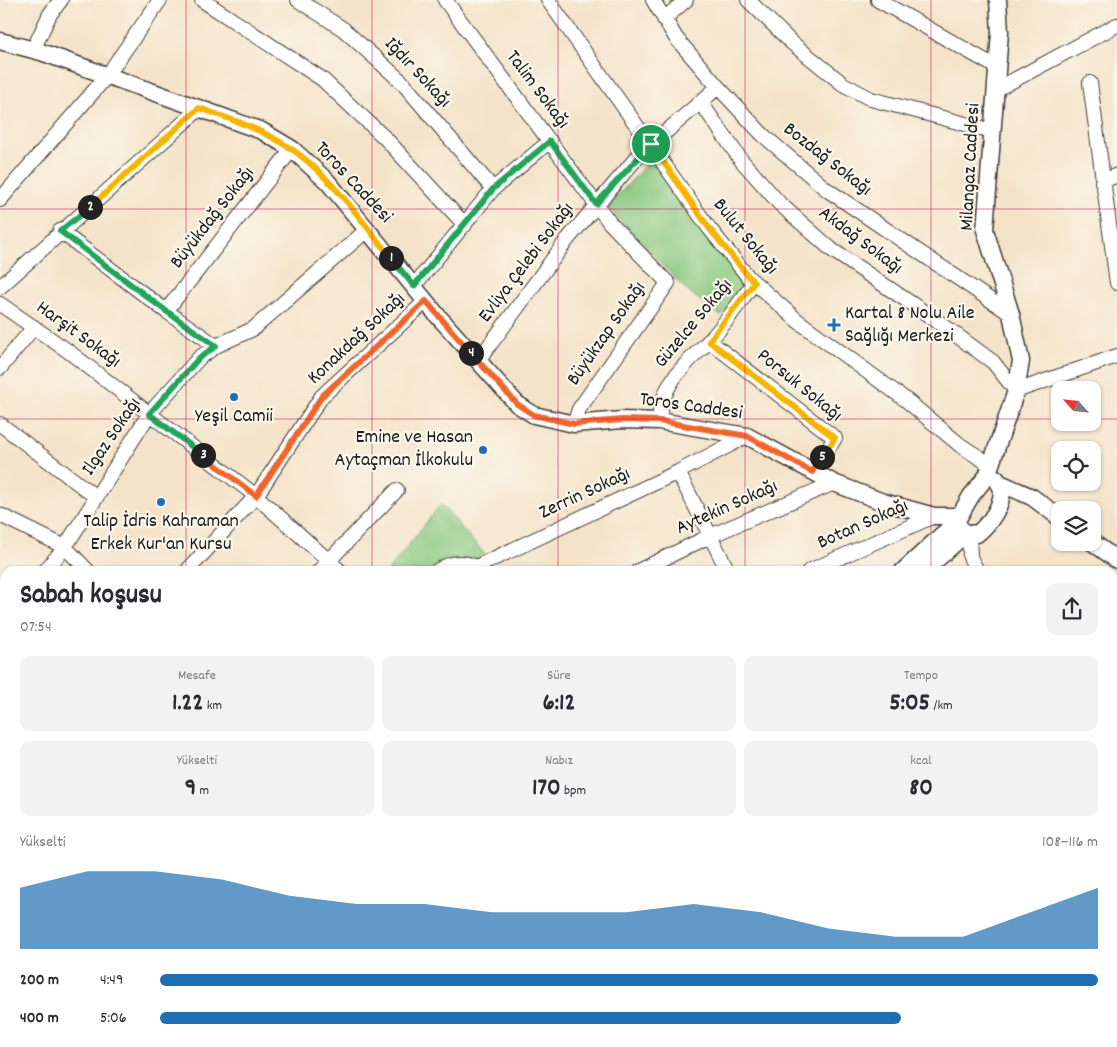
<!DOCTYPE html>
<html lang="tr">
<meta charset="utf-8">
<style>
body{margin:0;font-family:Dekko,sans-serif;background:#f2f2f3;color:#2b2b33;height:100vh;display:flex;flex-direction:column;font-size:19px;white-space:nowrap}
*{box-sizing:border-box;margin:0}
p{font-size:16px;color:#7c7c81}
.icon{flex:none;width:28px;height:28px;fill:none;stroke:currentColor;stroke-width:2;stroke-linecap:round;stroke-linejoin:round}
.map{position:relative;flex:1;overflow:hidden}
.panel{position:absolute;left:0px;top:566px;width:1118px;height:481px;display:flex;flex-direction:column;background:#fff;border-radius:15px 15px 0 0;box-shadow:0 1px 4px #0004}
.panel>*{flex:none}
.needle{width:32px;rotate:297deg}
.fabs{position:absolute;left:1051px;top:381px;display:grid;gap:10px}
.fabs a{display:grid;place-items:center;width:50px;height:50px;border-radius:10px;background:#fff;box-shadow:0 1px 4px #0004;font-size:25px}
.pin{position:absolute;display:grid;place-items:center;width:42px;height:42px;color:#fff;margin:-21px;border:2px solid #fff;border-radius:50%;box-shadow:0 1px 5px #0007}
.km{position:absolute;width:25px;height:25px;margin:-12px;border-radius:50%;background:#222;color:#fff;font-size:14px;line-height:25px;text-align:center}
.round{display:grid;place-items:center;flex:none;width:52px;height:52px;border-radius:10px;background:#f2f2f3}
.headline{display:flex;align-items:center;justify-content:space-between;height:85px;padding:0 20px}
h1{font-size:28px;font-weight:800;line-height:38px}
.figures{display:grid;grid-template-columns:repeat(3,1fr);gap:8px;height:85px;padding:5px 20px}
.figures div{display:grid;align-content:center;border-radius:10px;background:#f2f2f3;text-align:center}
.figures b{font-size:25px;font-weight:800}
.figures small{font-size:14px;font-weight:400}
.figures p{font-size:14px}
.chart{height:140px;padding:10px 20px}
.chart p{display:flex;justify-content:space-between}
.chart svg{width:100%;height:90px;margin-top:5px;fill:#1f6fb2;opacity:.7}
ul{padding:0 20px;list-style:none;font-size:16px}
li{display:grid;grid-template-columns:80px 60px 1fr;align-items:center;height:38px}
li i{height:12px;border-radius:6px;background:#1f6fb2}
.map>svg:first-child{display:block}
.green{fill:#88c87f;stroke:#52724e}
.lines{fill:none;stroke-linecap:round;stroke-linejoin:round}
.minor-casing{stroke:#3c3a36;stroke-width:16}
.tertiary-casing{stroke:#3c3a36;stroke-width:19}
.minor{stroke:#fff;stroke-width:14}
.tertiary{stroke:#fff;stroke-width:16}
.split-1-casing{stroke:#fff;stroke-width:10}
.split-2-casing{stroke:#fff;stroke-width:10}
.split-3-casing{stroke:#fff;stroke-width:10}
.split-4-casing{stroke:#fff;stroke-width:10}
.split-5-casing{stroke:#fff;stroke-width:10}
.split-6-casing{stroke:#fff;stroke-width:10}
.split-1{stroke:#22a559;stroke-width:6}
.split-2{stroke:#f5b400;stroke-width:6}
.split-3{stroke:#22a559;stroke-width:6}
.split-4{stroke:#f0652b;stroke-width:6}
.split-5{stroke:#f0652b;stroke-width:6}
.split-6{stroke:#f5b400;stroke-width:6}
.grid{fill:none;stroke:#c2185b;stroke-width:1;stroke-opacity:0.55}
.poi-dot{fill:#1f6fb2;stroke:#fbf7ec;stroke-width:2}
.labels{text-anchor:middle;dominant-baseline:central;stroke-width:4.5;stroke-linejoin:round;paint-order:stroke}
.street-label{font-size:20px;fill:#1c1c1c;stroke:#fbf7ec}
.poi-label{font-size:20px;fill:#1c1c1c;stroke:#fbf7ec}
</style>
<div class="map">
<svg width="1117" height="1047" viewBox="0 0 1117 1047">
<rect width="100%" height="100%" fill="#fbf7ec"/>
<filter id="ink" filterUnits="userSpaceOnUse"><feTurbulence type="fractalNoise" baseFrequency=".02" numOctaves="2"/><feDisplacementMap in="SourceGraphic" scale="10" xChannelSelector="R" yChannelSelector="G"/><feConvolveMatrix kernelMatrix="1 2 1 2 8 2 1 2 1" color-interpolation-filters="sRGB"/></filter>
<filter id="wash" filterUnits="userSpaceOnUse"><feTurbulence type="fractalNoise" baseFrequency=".0096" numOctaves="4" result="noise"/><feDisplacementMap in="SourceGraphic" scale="20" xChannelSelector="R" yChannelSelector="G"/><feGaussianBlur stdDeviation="1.12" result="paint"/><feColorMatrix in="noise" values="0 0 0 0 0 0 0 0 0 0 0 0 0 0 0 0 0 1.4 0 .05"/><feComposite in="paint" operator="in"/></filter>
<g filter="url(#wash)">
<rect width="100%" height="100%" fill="#f4e3c9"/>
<!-- green -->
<path class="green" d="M651,159L745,284L721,316L685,289L608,207Z
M441,504L487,557L442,564L424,571H388Z"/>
</g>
<g filter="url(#ink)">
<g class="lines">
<!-- minor casing -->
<g class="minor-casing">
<path id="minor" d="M202,0L322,79L386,139L465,225
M298,0L343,29L402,82L493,189
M445,0L610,223L668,283L579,409L574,424
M548,0L709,228L749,278L798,321L906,400L960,445L991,465
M653,0L676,38L718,87L763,135L826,189L1011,314
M748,0L792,43L843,84L871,99L992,131
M878,0L998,68
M664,19L686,0
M33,50L50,14L61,0
M1090,83L1117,283
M997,89L1117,25
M699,104L704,107L741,160L780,204L832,250L933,318L993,362L1016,391L1117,356
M1102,182L1117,175
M0,200L106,77L160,0
M60,231L166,311L216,346
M414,286L493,189L550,141
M0,287L199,109
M0,304L68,351L256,496L340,571
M166,311L292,149
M709,341L835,438L813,472
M478,361L567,240L639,155L718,87
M0,368L34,327
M659,421C662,382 683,367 709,341C726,324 739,302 754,283
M0,424L96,497
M678,472L728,571
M0,515L65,547L88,571
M969,535L970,557L977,571
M45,571L65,547L149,414L199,358L216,346L253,329L368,229
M187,571L256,496L322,396L426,301
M319,571L397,490
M437,571C450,562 462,560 476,567L678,472L747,436
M638,571L710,536L834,483
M809,571L934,516
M0,635L5,627
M1112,693L1117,692
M0,696L5,700
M0,788L5,792
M1112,914L1117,911
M1112,978L1117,971
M1112,998L1117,997
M0,1015L5,1008
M363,1042L367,1047
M617,1042L624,1047
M1005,1042L1011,1047
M1103,1042L1108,1047
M860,1047L869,1042
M1058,1047L1062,1042"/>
</g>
<!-- tertiary casing -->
<g class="tertiary-casing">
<path id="tertiary" d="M0,41L41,52L215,114L262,131L292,149L328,182L437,315L517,404L534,415L574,424L622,420L659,421L747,436L834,483L883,502L934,516H959
M1000,483L1032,497L1060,518
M956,522L964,533L977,534C990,523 1002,507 1002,489L996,478L987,476
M1092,542L1117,560
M903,571L956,522L971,496L987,476L1016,391L1021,361L1011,314L985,230L1000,32L998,0
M924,571L966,533
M0,849L5,854
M206,1042L211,1047
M475,1047L478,1042"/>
</g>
<!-- minor -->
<use href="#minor" class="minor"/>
<!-- tertiary -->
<use href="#tertiary" class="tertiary"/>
</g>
</g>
<g class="lines" filter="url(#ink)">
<!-- split-1 casing -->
<g class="split-1-casing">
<path id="split-1" d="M391,258L414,286L493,189L550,141L596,204L651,144"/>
</g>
<!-- split-2 casing -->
<g class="split-2-casing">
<path id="split-2" d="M90,207L199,108C230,119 262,129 290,148C327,172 364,223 391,258"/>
</g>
<!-- split-3 casing -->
<g class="split-3-casing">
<path id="split-3" d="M90,207L60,231L166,311L216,346L199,358L149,414L203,455"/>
</g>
<!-- split-4 casing -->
<g class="split-4-casing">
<path id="split-4" d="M203,455L256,496L322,396L426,301L471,353"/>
</g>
<!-- split-5 casing -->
<g class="split-5-casing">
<path id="split-5" d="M471,353L517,404L534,415L574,424L622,420L659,421L747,436L812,472L822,457"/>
</g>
<!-- split-6 casing -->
<g class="split-6-casing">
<path id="split-6" d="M651,144L709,228L754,283L709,341L835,438L822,457"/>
</g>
<!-- split-1 -->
<use href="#split-1" class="split-1"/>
<!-- split-2 -->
<use href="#split-2" class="split-2"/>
<!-- split-3 -->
<use href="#split-3" class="split-3"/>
<!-- split-4 -->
<use href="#split-4" class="split-4"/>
<!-- split-5 -->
<use href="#split-5" class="split-5"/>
<!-- split-6 -->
<use href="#split-6" class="split-6"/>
</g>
<!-- grid -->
<path class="grid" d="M186,0V571M372,0V571M558,0V571M745,0V571M931,0V571M0,209H1117M0,419H1060M1092,419H1117M0,628H5M1112,628H1117M0,838H5M1112,838H1117M186,1042V1047M372,1042V1047M558,1042V1047M745,1042V1047M931,1042V1047"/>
<!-- markers -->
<g class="poi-dot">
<path d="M831.5 317.5h5v5h5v5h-5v5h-5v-5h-5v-5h5z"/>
<circle cx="234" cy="397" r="5"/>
<circle cx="483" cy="450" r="5"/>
<circle cx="161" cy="502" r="5"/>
</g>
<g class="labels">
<!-- street labels -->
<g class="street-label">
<text transform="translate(417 73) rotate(47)">Iğdır Sokağı</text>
<text transform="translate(537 90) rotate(53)">Talim Sokağı</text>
<text transform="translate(827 160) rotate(38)">Bozdağ Sokağı</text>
<text transform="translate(971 167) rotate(-87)">Milangaz Caddesi</text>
<text transform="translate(353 183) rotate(47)">Toros Caddesi</text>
<text transform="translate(213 218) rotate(-52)">Büyükdağ Sokağı</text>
<text transform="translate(745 237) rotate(51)">Bulut Sokağı</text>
<text transform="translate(860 241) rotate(37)">Akdağ Sokağı</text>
<text transform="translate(527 263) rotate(-53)">Evliya Çelebi Sokağı</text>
<text transform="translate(694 324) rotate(-50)">Güzelce Sokağı</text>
<text transform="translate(607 334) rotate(-55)">Büyükzap Sokağı</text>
<text transform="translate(78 335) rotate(36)">Harşit Sokağı</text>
<text transform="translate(357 339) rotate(-43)">Konakdağ Sokağı</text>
<text transform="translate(799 386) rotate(39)">Porsuk Sokağı</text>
<text transform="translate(691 407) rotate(8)">Toros Caddesi</text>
<text transform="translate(112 437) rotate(-56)">Ilgaz Sokağı</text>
<text transform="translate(585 494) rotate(-25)">Zerrin Sokağı</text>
<text transform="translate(727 508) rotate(-24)">Aytekin Sokağı</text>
<text transform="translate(863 525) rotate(-24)">Botan Sokağı</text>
</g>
<!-- poi labels -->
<g class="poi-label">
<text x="845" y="314" text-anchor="start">Kartal 8 Nolu Aile<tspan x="845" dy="23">Sağlığı Merkezi</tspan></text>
<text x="234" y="417">Yeşil Camii</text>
<text x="473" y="438" text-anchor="end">Emine ve Hasan<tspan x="473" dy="23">Aytaçman İlkokulu</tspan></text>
<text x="161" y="522">Talip İdris Kahraman<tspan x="161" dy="23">Erkek Kur'an Kursu</tspan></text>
</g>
</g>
</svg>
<div class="fabs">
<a><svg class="needle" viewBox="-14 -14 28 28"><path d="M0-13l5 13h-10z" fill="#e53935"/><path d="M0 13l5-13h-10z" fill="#7c7c81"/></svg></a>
<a><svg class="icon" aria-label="locate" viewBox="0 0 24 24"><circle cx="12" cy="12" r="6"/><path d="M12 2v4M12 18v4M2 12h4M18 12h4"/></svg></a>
<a><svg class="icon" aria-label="layers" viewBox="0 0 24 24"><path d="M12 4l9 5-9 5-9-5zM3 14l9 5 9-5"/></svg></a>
</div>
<div class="pin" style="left:651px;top:144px;background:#1e9e55"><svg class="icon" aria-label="arrive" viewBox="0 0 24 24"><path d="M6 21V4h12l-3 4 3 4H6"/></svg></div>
<b class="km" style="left:391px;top:258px">1</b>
<b class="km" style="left:90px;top:207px">2</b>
<b class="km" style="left:203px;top:455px">3</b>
<b class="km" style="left:471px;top:353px">4</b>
<b class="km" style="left:822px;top:457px">5</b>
<section class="panel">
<div class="headline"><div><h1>Sabah koşusu</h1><p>07:54</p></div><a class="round"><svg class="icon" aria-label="share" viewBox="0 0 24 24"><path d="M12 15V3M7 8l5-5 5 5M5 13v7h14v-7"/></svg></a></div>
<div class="figures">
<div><p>Mesafe</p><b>1.22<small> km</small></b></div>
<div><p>Süre</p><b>6:12</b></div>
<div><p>Tempo</p><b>5:05<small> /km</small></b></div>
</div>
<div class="figures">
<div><p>Yükselti</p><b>9<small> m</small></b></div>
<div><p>Nabız</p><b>170<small> bpm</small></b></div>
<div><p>kcal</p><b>80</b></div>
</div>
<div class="chart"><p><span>Yükselti</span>108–116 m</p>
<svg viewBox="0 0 160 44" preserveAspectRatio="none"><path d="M0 44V14L10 6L20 6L30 10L40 18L50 22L60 22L70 26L80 26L90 26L100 22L110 26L120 34L130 38L140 38L150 26L160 14V44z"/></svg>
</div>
<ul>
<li><b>200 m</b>4:49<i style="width:100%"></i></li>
<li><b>400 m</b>5:06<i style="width:79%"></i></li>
</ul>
</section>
</div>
